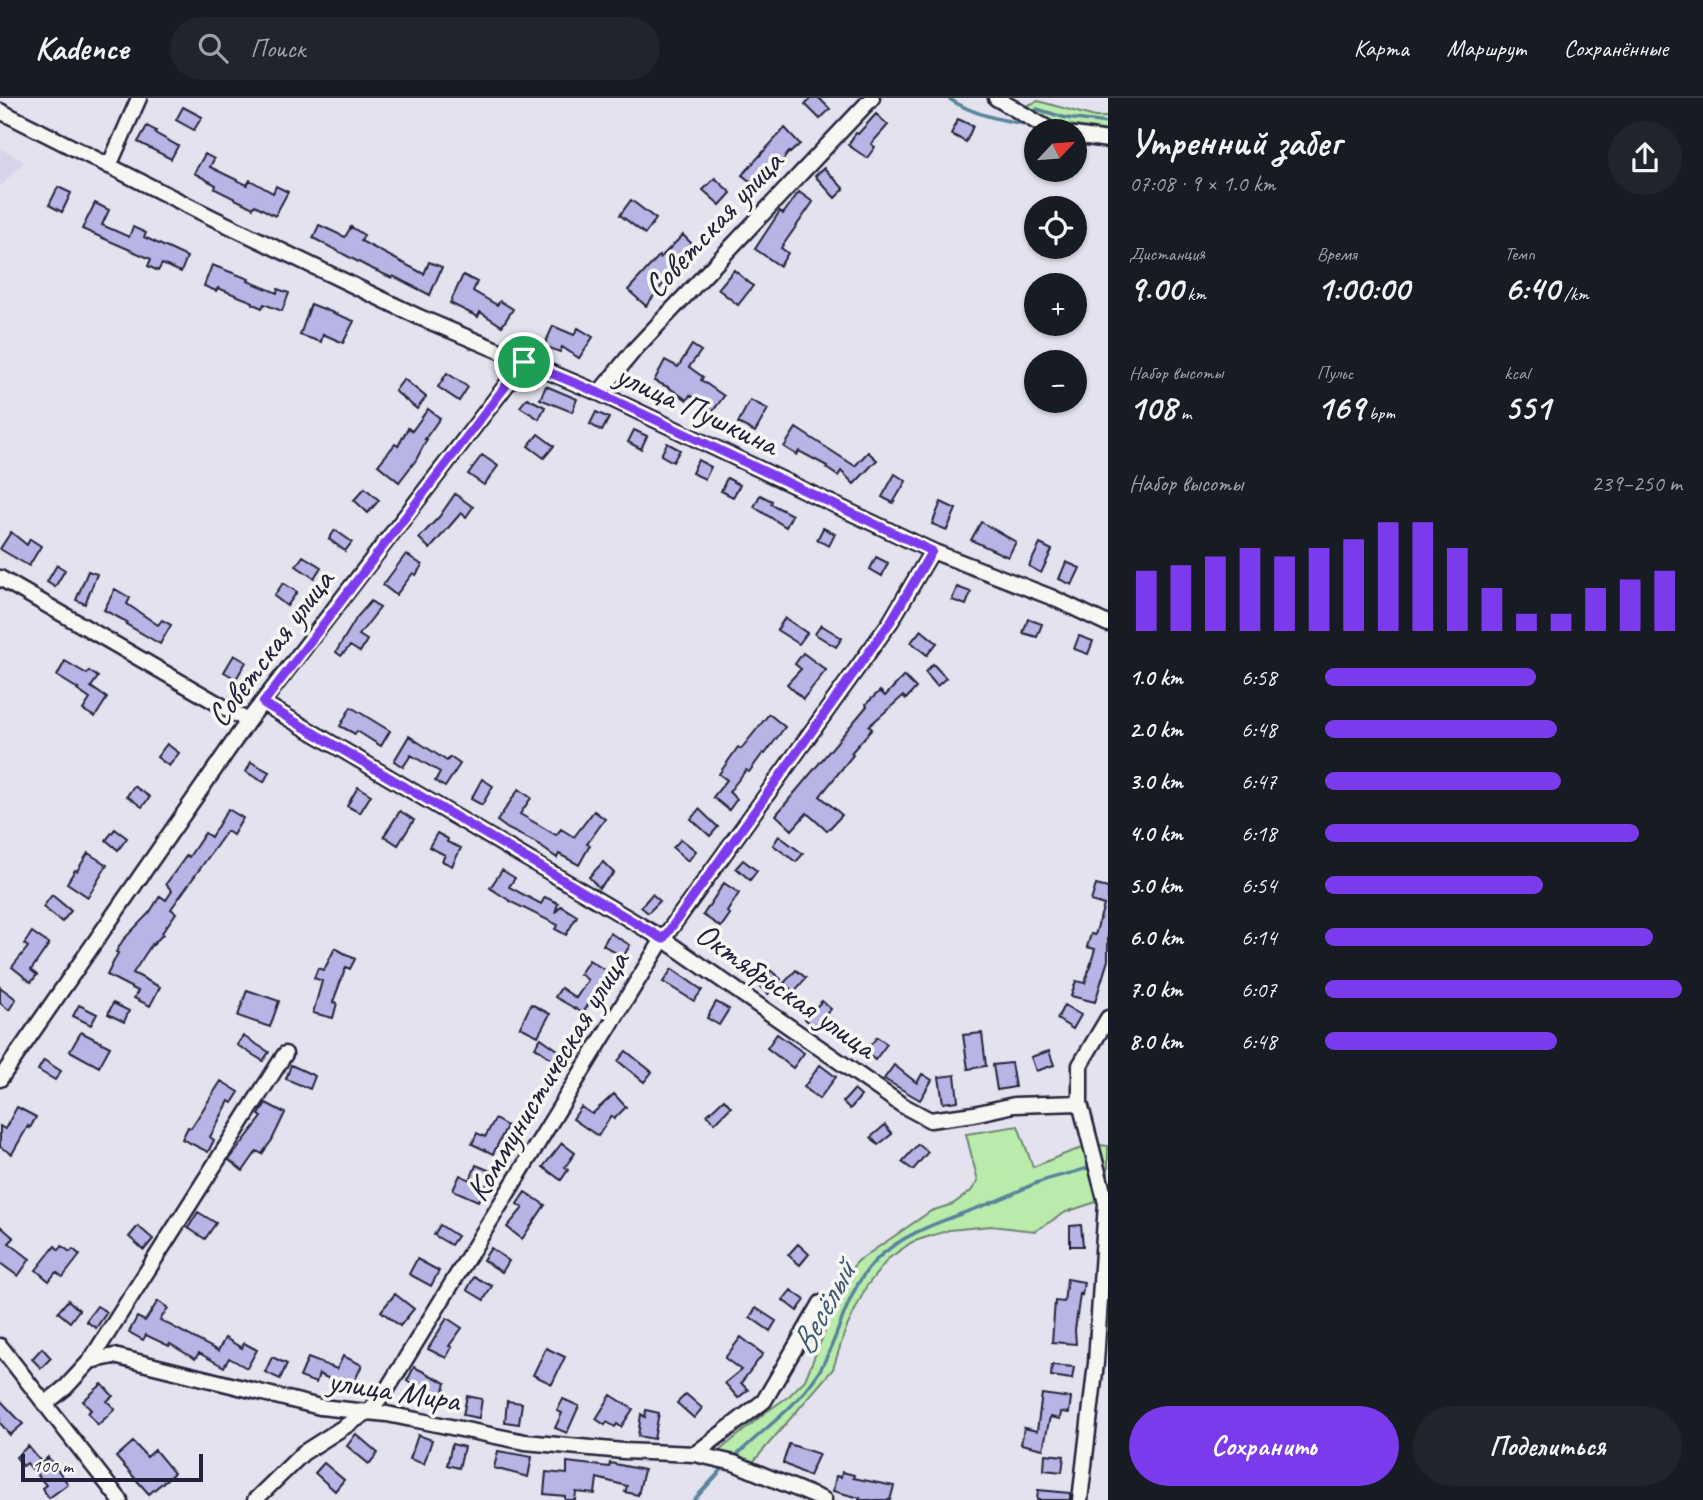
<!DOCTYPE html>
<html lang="ru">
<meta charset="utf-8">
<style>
body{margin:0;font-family:Caveat,sans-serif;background:#20242c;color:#f1f3f6;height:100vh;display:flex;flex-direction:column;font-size:26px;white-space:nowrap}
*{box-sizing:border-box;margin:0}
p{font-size:23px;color:#9ea1a6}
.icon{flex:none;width:38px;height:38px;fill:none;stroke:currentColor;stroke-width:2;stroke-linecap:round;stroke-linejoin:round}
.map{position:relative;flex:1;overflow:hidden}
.details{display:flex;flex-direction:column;background:#171b24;width:595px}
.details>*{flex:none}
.needle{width:46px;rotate:64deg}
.controls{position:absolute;left:1024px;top:21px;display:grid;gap:14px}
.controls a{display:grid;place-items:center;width:63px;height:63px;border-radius:50%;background:#171b24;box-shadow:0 2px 5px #0004;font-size:35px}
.scale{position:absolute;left:21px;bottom:18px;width:182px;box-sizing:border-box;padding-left:7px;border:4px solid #22223b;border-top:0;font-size:19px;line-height:24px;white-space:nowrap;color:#22223b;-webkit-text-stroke:5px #f6f6f2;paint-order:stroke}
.pin{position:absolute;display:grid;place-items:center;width:60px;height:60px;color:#fff;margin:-30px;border:4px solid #fff;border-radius:50%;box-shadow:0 2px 7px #0007}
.round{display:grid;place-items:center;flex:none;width:74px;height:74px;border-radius:37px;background:#20242c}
.head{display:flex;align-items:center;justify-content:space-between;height:119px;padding:0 21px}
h1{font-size:38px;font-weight:600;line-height:52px}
.stats{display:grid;grid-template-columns:repeat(3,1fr);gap:10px;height:119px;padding:7px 21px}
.stats div{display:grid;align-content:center}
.stats b{font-size:35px;font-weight:600}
.stats small{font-size:19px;font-weight:400}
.stats p{font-size:19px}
.chart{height:196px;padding:14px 21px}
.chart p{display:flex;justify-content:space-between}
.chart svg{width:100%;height:126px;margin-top:7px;stroke:#7c3aed;stroke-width:6}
.primary-button{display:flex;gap:14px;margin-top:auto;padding:14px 21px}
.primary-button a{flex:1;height:80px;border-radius:42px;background:#7c3aed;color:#fff;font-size:28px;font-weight:600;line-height:80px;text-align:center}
.primary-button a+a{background:#20242c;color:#f1f3f6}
ul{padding:0 21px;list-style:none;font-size:23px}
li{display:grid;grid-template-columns:112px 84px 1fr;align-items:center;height:52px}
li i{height:18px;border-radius:9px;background:#7c3aed}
header{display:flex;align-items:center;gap:42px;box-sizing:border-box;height:98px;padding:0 35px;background:#171b24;border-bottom:2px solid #363941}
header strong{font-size:33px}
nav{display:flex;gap:38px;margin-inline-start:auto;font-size:24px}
.search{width:490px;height:63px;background:#20242c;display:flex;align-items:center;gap:18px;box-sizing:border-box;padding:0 24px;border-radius:38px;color:#9ea1a6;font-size:26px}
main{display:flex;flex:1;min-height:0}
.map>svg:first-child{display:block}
.built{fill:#d6d4eb}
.green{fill:#b9ebab;stroke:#6e8673;stroke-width:2}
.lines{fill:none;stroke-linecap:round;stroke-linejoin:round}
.stream{stroke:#58849c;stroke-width:3.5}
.building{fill:#b8b4e5;stroke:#22223b;stroke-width:2}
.minor-casing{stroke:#22223b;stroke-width:19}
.minor{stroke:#f6f6f2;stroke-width:14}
.route-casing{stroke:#fff;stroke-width:14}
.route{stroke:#7c3aed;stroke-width:9}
.labels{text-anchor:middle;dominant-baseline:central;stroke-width:7;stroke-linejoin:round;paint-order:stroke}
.street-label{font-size:33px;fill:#22223b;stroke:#f6f6f2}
.water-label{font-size:35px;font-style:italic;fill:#425b73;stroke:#f6f6f2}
</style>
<header>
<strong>Kadence</strong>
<div class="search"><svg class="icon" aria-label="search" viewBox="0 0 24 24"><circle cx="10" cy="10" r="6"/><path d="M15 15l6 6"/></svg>Поиск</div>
<nav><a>Карта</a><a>Маршрут</a><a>Сохранённые</a></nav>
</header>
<main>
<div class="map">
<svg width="1108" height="1402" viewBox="0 0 1108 1402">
<rect width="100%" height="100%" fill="#e3e2ee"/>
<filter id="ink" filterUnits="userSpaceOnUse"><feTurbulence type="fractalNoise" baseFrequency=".0143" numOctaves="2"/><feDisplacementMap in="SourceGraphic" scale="14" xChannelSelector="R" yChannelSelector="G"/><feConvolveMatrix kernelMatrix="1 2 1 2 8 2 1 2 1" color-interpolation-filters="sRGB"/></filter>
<g filter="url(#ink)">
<!-- built -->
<path class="built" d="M0,50L24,64L0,89Z"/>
<!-- green -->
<path class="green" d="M1038,3L1095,19H1108V33L1064,26L1061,30L1016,12Z
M1018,1028L1033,1069C1051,1062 1090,1043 1108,1048V1100L1066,1114L1035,1133L991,1128L949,1132L912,1144L888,1161L866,1189L845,1233L833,1271L747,1371L713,1358L766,1314L789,1298L805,1282L825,1233L828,1214L845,1178L858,1163L931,1113L953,1106L971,1093L978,1083L966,1036Z"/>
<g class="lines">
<!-- stream -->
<path class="stream" d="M948,0C973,17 1001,22 1031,27
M1035,17L1037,11L1066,20L1108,25
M734,1360C762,1332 795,1310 817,1277C840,1241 844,1195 875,1163C905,1132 953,1120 993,1104C1010,1098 1025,1089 1042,1083C1059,1077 1076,1075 1093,1068
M694,1402L726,1367"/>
</g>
<!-- building -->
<path class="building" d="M811,0H819L830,11L820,21L805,6Z
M183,9L202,19L194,32L176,22Z
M876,16L888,27L871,46L875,49L867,60L848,47L856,35L858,36Z
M958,21L973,28L966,44L951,36Z
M147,28L156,33L155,35L178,48L171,61L138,44Z
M785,30L800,46L790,55L789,54L777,70L771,66L755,87L742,77Z
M205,56L214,61L210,69L247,87L250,82L273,95L276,88L288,94L275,118L255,107L253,110L215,91L216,87L194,75Z
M824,70L844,91L835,100L815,78Z
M715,80L731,95L720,107L703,92Z
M58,89L71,95L62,114L49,107Z
M799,94L813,104L781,150L788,155L780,168L755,151L780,113L783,116Z
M631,102L656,121L645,136L620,117Z
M95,105L109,112L102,127L129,139L133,129L146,135L144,139L187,159L181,174L162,166L158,173L148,168L151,161L82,131Z
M319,127L345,139L351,129L364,137L361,143L424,176L429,164L442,169L430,197L393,178L392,180L368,169L313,140Z
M683,137L696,150L674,172L646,208L628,192L659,158L660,160Z
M212,167L249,181L248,183L277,195L278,191L289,195L282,213L264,206L262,210L253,206V204L218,190L216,193L204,188Z
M734,172L753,188L738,207L718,191Z
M463,177L477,184L473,193L497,207L500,203L513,211L502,228L480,214L478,219L450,205Z
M311,206L354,223L343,245L323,236L321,244L300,237Z
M553,228L574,237L578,230L593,239L579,260L562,249L560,254L544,248Z
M692,247L701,253L689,269L703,279L701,282L724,298L713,313L690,297L687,302L668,289L654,283L665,262L678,269Z
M447,275L468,289L459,303L438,289Z
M404,281L426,299L417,311L395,293Z
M546,288L577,301L572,314L540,301Z
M527,300L545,309L539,321L520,309Z
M750,302L768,311L755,334L738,325Z
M428,311L440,320L425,341H427L416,362L399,384L378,367L395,346L398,348L408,330L412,333Z
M596,314L609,320L602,333L590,326Z
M796,330L855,368L868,354L877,362L854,386L841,373L838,378L826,370L827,368L799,353L797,357L784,349Z
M634,332L647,338L641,351L628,344Z
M538,336L554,348L544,360L528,348Z
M667,345L680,352L673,364L661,357Z
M482,357L498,368L484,387L468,376Z
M698,362L711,369L705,381L692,375Z
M895,376L906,383L893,405L882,399Z
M727,380L740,387L733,399L721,393Z
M365,390L379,402L368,415L354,402Z
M455,396L473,409L466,419L461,415L430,451L419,440L439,419Z
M760,397L772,403L771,406L792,417L786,429L754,409Z
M941,404L956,411L947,432L932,426Z
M981,424L1016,444L1008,459L971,442Z
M823,430L835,436L829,448L817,442Z
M335,432L352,444L345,453L329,441Z
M11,434L27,447L30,441L41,448L29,468L0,451Z
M1040,446L1052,452L1041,475L1029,468Z
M406,456L422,467L416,477L413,475L396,497L383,487Z
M303,458L321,469L314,480L296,468Z
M876,459L888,465L882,478L870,471Z
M1066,464L1080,470L1072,487L1059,481Z
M57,467L65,472L55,489L47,484Z
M88,473L97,476L85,506L76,502Z
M283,485L297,494L287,508L274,498Z
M957,489L971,494L966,507L952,502Z
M115,491L130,500L127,506L158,527L162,522L171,527L160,546L126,526L127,524L104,512Z
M371,503L380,510L359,537L367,542L360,554L350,548L341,558L336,554L357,519Z
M785,520L807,535L799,546L777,532Z
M1028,521L1042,526L1037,539L1023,535Z
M821,527L842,540L836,549L815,536Z
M921,532L937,545L927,557L911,544Z
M1079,538L1093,543L1088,556L1074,551Z
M803,555L826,572L803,601L787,586L801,571L795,566Z
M234,557L246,564L236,581L224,574Z
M65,563L87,576L89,573L98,579L91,589L107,600L95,619L83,612L90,601L77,592L78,591L57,578Z
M933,566L946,580L937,588L925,574Z
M904,578L916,590L906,601L903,598L869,628L872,631L851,655L853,657L820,698L842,717L827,733L807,715L792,732L776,717L867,608L866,606L880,593L885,598Z
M351,609L390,633L381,648L357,633L355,636L340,628Z
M769,616L785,629L765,656L763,655L749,674L746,672L729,694L737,701L729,712L713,699L727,682L719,676L738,649L741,651Z
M409,638L447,663L450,659L460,666L445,689L435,683L440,674L411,657L403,669L394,663Z
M167,646L179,655L169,668L157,659Z
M251,664L269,674L264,684L246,674Z
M482,681L493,688L482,707L471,701Z
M134,688L150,699L142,709L127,698Z
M358,689L371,697L360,715L347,708Z
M519,691L531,700L520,716L556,737L561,731L574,739L594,713L605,721L587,746L590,747L579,767L559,756L557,760L533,743L508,731L497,723Z
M228,711L243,720L233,737L227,733L171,811L176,815L162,835L163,836L153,847L152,846L133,875L160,889L150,908L134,900L138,893L107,877L118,855L116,854L123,842L150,814L160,798L166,802L172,793L166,786L187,757L189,759L205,735L211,739Z
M699,711L718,729L710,738L691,721Z
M400,713L414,722L398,747L384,738Z
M115,731L127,740L118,752L106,742Z
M437,735L448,741L447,744L461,750L452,768L442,763L445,757L429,749Z
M779,738L803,756L796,764L773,747Z
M681,741L696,753L688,763L673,750Z
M88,755L107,767L88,799L67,785L75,772L77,773Z
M743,762L757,773L750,782L736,770Z
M603,764L614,775L599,790L589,779Z
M502,772L515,780L509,789L541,806L545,799L558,805L555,815L561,808L577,818L566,837L555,831L558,827L513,805L490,790Z
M724,785L739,795L727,814L730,816L721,829L703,817Z
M1096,787L1108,790V862L1095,904L1071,898L1076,883L1085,885L1095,851L1087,849L1091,836L1095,837L1104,807L1091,803Z
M652,796L660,803L648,815L641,809Z
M52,797L71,813L62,824L43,809Z
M32,834L49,846L31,872L37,877L31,884L12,869L28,849L24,846Z
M610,835L630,847L623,859L603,847Z
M335,850L355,861L350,871L346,869L333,904L337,905L333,920L313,915L322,883L314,880L318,870L324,872Z
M589,862L614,878L595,904L591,902L583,915L555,899L561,890L576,900L588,882L580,876Z
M672,871L702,892L694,903L663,884Z
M770,872L781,881L768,896L758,887Z
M796,872L806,880L794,894L784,885Z
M0,889L16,901L9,912L0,905Z
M247,892L279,903L270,929L238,918Z
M822,903L831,911L814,929L805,921Z
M716,904L729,911L719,927L707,920Z
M113,905L129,913L124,924L108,916Z
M531,906L550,916L538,938L520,929Z
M79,907L97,916L91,927L73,918Z
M1064,907L1081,917L1073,931L1057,921Z
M81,934L110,949L99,969L70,953Z
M982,935L986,968L968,971L963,937Z
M777,936L804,955L793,970L767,950Z
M243,938L269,954L263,963L237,947Z
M877,939L887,946L875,962L865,954Z
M541,940L562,955L556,964L535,949Z
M626,953L652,974L644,984L618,963Z
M1049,953L1054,967L1036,973L1031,959Z
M44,962L61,973L55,982L38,972Z
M1011,965L1015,989L997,992L993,967Z
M291,967L315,978L310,991L286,981Z
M820,967L836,979L819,1001L804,989Z
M894,967L917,985L922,976L932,982L920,1002L884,981Z
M955,977L958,1003L943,1005L939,979Z
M221,983L239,994L232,1005L229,1003L210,1039L214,1042L208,1054L182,1041L188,1029L191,1030Z
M854,992L861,998L850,1011L843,1004Z
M614,996L626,1009L614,1021L611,1018L598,1038L573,1021L581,1009L592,1016Z
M724,1001L731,1009L715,1025L707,1017Z
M266,1005L285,1015L272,1042L262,1056L257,1053L243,1073L229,1062L262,1019L259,1017Z
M17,1009L36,1019L30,1030L28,1028L12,1056L0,1049V1028L5,1031Z
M495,1021L507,1028L493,1056L472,1046L477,1035L485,1039Z
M885,1027L892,1036L878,1047L871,1039Z
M562,1045L575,1055L565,1069L568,1072L561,1082L543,1069Z
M918,1046L928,1054L913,1072L902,1064Z
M476,1067L493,1074L478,1103L453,1092L460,1077L470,1082Z
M525,1094L545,1107L522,1141L507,1129L523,1110L517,1106Z
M198,1114L216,1125L205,1141L188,1130Z
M440,1127L457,1138L451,1147L434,1137Z
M1081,1127L1083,1148H1070V1128Z
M0,1128L14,1140L9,1145L30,1161L18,1178L0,1165Z
M138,1128L153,1141L144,1152L129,1139Z
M798,1146L809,1156L800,1167L788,1157Z
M55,1148L59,1152L62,1148L70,1154L73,1151L80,1157L63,1179L56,1174L49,1183L36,1172Z
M491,1150L509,1163L502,1174L483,1162Z
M417,1161L439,1173L431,1188L409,1176Z
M474,1179L492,1188L484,1202L467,1192Z
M1067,1181L1084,1184L1082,1197L1080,1196L1075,1232L1076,1246L1052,1244L1055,1203L1064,1204Z
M791,1192L805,1202L797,1213L783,1202Z
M395,1196L414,1211L400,1228L381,1213Z
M68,1202L79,1212L70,1224L58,1214Z
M158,1203L168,1210L160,1222L218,1253L225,1240L242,1250L244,1245L257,1252L247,1270L229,1260L224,1269L199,1255L195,1261L170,1246L169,1248L146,1237L143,1242L129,1234L137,1219L145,1223Z
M97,1208L107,1214L96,1230L86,1223Z
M756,1210L776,1223L770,1233L750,1219Z
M447,1220L462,1230L449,1248L452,1249L446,1260L428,1251Z
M741,1239L763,1256L741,1285L748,1292L738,1300L725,1285L741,1272L725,1260Z
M42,1250L51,1260L41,1270L32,1261Z
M546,1250L565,1259L552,1286L533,1277Z
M343,1258L362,1267L351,1291L319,1276L316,1285L300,1279L308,1260L337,1271Z
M272,1259L287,1266L280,1281L265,1274Z
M1052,1267L1074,1269L1072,1281L1051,1278Z
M414,1269L446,1285L440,1308L426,1304L429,1295L407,1283Z
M102,1286L113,1298L107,1303L115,1311L98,1327L88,1315L91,1312L83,1303Z
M686,1296L702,1310L694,1320L677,1305Z
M1042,1296L1071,1300L1069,1315L1061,1314L1060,1321L1050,1319L1043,1351L1021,1346L1024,1330L1037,1333Z
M611,1297L633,1311L621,1329L617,1326L615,1329L607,1324L605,1327L596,1321Z
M467,1298L482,1301L479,1320L463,1317Z
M563,1301L579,1308L567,1335L555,1330L562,1315L557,1313Z
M0,1302L23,1326L10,1337L0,1325Z
M507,1303L522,1305L519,1326L505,1324Z
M646,1312L659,1315L654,1341L638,1338L641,1316L645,1319Z
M356,1336L378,1355L369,1366L347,1348Z
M418,1337L432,1342L424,1366L410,1361Z
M133,1344L147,1359L155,1352L174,1375L149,1396L116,1359Z
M452,1346L464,1349L459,1370L447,1367Z
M789,1346L819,1356L809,1378L783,1365Z
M28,1348L42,1365L48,1359L68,1386L49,1400L42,1390L46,1387L27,1365L23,1368L16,1359Z
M498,1353L532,1359L528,1379L494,1370Z
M1045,1356L1064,1358L1062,1374L1044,1372Z
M567,1364L609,1369L610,1365L644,1372L638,1397L625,1394L627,1388L597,1380L595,1396L576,1394L575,1402H565V1398L544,1396L546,1374L567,1376Z
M324,1365L344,1382L335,1393L315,1375Z
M842,1374L854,1377L853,1380L894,1388L890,1402H859L860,1400L833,1393L836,1378L841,1379Z
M1038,1392L1070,1395V1402H1037Z"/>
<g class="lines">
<!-- minor casing -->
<g class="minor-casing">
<path id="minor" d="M996,0L1052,33
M0,13L211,119L419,219L599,295L932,453L1051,499L1108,526
M1074,37L1108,42
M109,68L139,0
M599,295L635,251L872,0
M0,480L248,623
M263,605L663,841L902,1007L930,1022L974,1016L1014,1007L1080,1005
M0,981L248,623L524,264
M0,1248L45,1306L66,1289L90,1263L114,1258L320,1309L387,1316L525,1344L623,1353L695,1356L734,1365L824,1402
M90,1263L285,956
M45,1306L120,1402
M695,1356L764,1303L821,1205
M255,1402L303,1355L369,1313L386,1293L663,841L891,523L932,453
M1080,1402L1096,1265L1106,1105L1080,1005V967L1108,920"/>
</g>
<!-- minor -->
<use href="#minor" class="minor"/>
</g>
</g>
<g class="lines" filter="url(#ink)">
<!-- route casing -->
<g class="route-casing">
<path id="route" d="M524,264L599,295L932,453L891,523L663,841L263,605Z"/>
</g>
<!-- route -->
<use href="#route" class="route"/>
</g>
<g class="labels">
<!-- street labels -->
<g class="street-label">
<text transform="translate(713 126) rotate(-47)">Советская улица</text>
<text transform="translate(697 311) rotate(25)">улица Пушкина</text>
<text transform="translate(270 550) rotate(-53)">Советская улица</text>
<text transform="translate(786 892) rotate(35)">Октябрьская улица</text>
<text transform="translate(547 978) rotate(-59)">Коммунистическая улица</text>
<text transform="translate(394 1292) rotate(9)">улица Мира</text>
</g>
<!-- water labels -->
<g class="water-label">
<text transform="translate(823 1210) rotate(-62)">Весёлый</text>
</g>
</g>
</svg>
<div class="controls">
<a><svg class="needle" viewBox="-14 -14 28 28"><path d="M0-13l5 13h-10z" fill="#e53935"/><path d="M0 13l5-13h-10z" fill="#9ea1a6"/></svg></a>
<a><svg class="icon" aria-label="locate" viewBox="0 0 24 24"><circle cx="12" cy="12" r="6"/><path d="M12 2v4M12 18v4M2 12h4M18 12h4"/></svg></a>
<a>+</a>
<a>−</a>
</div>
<div class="scale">100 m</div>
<div class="pin" style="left:524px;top:264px;background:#1e9e55"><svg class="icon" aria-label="arrive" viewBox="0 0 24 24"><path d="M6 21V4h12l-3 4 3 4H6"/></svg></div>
</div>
<section class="details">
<div class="head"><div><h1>Утренний забег</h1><p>07:08 · 9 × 1.0 km</p></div><a class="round"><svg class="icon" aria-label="share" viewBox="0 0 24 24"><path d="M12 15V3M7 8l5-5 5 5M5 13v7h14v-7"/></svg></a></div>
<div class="stats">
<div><p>Дистанция</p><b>9.00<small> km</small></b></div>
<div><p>Время</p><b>1:00:00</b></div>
<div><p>Темп</p><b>6:40<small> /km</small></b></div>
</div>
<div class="stats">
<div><p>Набор высоты</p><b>108<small> m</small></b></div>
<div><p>Пульс</p><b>169<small> bpm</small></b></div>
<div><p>kcal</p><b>551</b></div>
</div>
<div class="chart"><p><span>Набор высоты</span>239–250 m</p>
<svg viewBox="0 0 160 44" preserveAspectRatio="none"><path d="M5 44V23M15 44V21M25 44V18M35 44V15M45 44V18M55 44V15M65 44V12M75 44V6M85 44V6M95 44V15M105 44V29M115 44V38M125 44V38M135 44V29M145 44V26M155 44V23"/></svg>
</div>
<ul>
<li><b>1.0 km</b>6:58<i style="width:59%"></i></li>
<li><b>2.0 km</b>6:48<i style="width:65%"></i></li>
<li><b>3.0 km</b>6:47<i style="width:66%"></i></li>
<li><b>4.0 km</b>6:18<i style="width:88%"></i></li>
<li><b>5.0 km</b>6:54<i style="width:61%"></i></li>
<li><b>6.0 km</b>6:14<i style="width:92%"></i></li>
<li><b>7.0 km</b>6:07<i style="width:100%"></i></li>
<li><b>8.0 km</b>6:48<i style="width:65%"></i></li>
</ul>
<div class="primary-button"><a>Сохранить</a><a>Поделиться</a></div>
</section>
</main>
